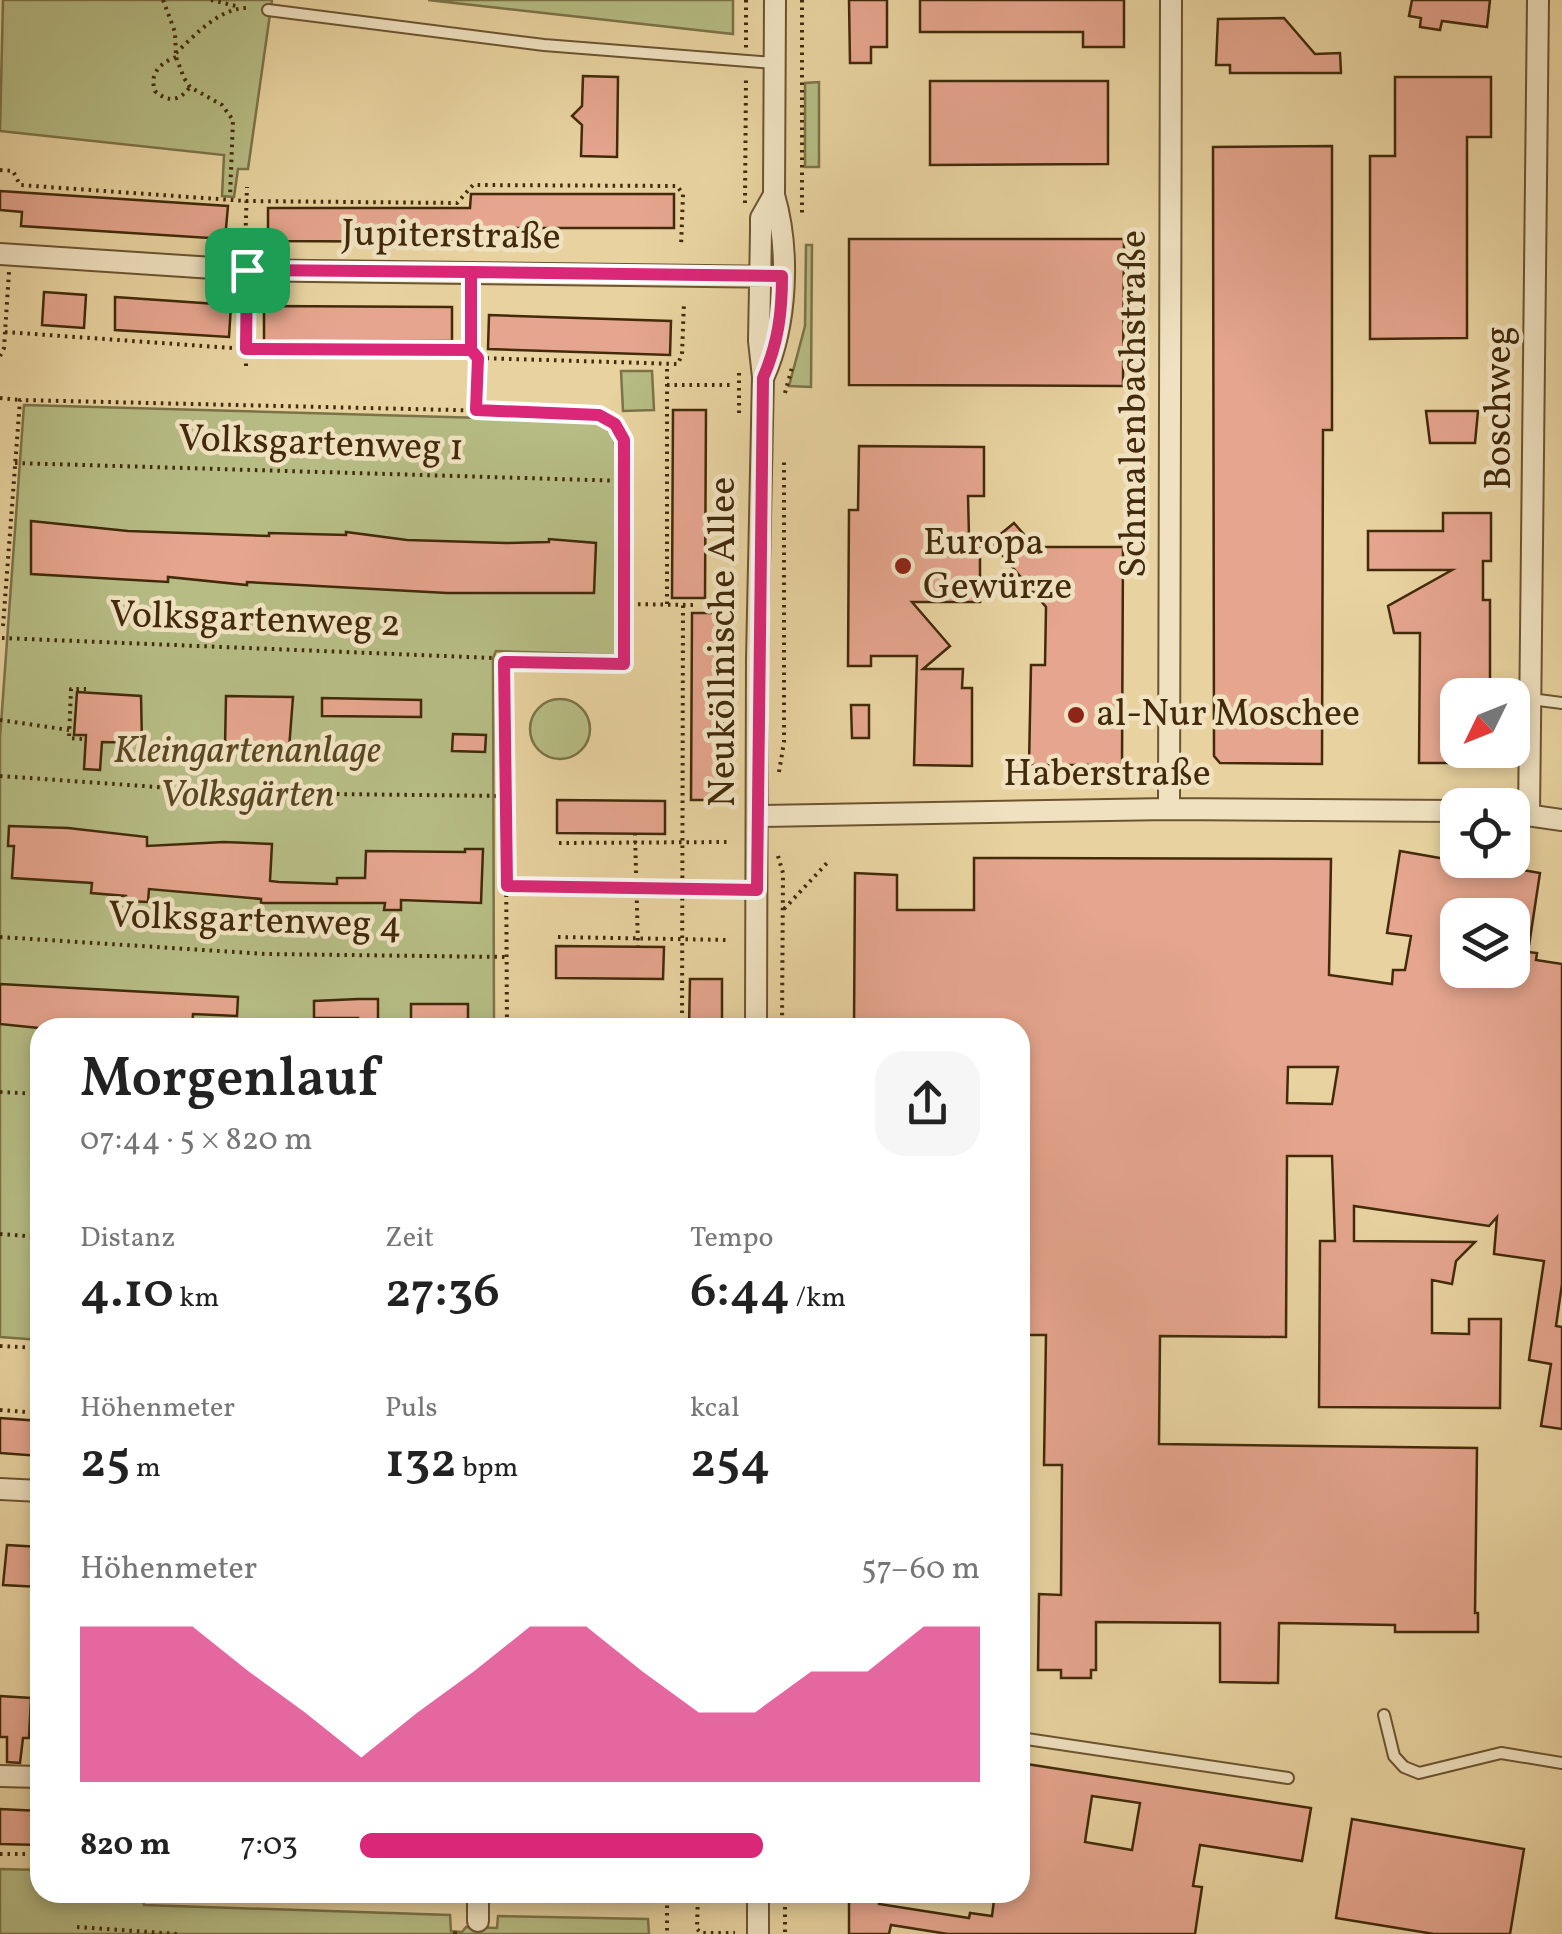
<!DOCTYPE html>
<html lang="de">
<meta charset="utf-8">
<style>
body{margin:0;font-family:Vollkorn,serif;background:#f6f6f6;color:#222;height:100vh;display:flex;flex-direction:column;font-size:38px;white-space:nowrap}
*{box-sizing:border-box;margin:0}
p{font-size:32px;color:#767676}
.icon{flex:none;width:55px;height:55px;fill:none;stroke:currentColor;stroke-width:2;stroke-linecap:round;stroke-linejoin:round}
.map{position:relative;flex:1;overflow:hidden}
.details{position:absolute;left:30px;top:1018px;width:1000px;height:885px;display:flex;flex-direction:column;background:#fff;border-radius:30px;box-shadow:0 5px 15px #0003}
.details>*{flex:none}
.needle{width:65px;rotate:227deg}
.tools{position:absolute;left:1440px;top:678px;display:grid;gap:20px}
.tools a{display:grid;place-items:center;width:90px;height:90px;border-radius:20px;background:#fff;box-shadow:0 5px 15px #0003;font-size:50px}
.pin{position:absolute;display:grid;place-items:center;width:85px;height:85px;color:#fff;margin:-42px;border-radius:20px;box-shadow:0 5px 15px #0006}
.round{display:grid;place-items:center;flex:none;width:105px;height:105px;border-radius:30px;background:#f6f6f6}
.head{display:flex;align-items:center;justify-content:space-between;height:170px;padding:0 50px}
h1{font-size:55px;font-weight:600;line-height:75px}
.stats{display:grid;grid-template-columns:repeat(3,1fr);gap:15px;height:170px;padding:10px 50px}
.stats div{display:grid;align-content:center}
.stats b{font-size:50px;font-weight:600}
.stats small{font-size:28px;font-weight:400}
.stats p{font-size:28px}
.chart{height:280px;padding:20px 50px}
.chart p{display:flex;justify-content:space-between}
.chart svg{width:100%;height:180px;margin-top:10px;fill:#db2777;opacity:.7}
ul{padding:0 50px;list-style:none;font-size:32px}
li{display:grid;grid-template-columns:160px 120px 1fr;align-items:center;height:75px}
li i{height:25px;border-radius:12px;background:#db2777}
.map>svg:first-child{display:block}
.green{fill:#b6bc84;stroke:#7c7347;stroke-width:2.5}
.building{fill:#e5a58e;stroke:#422a0a;stroke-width:2.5;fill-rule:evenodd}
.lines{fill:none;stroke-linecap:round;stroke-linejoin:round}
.lane-casing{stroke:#6c5430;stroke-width:14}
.street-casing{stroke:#6c5430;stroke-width:24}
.path{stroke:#422a0a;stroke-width:4;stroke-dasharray:2.5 5;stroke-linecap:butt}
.lane{stroke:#f0e2c1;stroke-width:10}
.street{stroke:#f0e2c1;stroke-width:20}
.route-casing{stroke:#fff;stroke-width:20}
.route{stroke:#db2777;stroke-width:12}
.poi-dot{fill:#8f2418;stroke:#f0e2c1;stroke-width:4}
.labels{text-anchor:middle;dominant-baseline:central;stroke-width:9;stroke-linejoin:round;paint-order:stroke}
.street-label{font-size:38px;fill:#422a0a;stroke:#f0e2c1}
.poi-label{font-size:38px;fill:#422a0a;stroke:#f0e2c1;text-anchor:start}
.park-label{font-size:38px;font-style:italic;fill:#594722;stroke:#f0e2c1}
</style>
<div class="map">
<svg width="1562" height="1934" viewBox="0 0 1562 1934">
<rect width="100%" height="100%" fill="#e8d3a0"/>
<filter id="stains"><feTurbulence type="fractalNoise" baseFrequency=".002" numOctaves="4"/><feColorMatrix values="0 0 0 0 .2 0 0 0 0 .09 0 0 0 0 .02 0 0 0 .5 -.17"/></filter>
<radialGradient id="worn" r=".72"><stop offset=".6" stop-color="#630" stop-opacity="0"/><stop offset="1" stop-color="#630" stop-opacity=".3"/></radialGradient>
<!-- green -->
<path class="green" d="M3,0H272L248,169H238L234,197L222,196L224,155L0,131Z
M428,0H733V34Z
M819,82V167H805V83Z
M806,245H812L811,387L789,386L805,326Z
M621,371H652L654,410L623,411Z
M24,405L594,421C611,429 615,437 617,455V655L496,651L493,658L494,1027L40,1028V1340L0,1337V738Z
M530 729a30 30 0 1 1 60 0a30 30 0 1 1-60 0Z
M0,1869L40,1870V1892L143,1893L144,1905L450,1915L451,1931L462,1932L466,1927L497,1928L498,1916L648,1919L649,1934H0Z"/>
<!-- building -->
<path class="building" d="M849,0H887V47H871V63H850Z
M920,0H1124V47H1083V32H920Z
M1412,0H1490L1487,27L1442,21L1440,30L1420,27L1421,18L1409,16Z
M1284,18L1315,54L1340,53L1341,73H1230V65H1216L1218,19Z
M583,76L618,77L617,157L581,156L582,125L572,116L582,106Z
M1395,77H1491V137H1467V338L1370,339V156H1395Z
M930,81H1108V164L930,165Z
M1332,146V430H1323L1322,764L1220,763L1214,756L1213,147Z
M0,191L228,206L225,239L21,226L22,212L0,210Z
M471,194H674V228H471V242L268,241V208H470Z
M849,239H1124L1123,386L849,385Z
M44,292L86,295L84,328L42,325Z
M115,297L231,305L229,337L115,330Z
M264,306L452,307V341H264Z
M489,315L671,321L670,355L488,349Z
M673,410H706L705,598H672Z
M1426,411H1478L1475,443H1430Z
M859,446L984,447V496H968L969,536H980V602H912L950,646L923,669H963L962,688H972V766L914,765L917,656H871V666H848L849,510H858Z
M1443,513H1491V561H1483V600H1490V695H1458V763H1419L1420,633H1394L1388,606L1452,570H1368V531H1443Z
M31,521L128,531L269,536V533L346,535V532L407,540L506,543L549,542V539L596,543L594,593H447L247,582V585L168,577V582L31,574Z
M1014,523L1035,547H1123L1122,765H1029L1031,665H1045L1046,607L991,542Z
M692,613H725L724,800H691Z
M77,692L141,696L142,743L102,742L100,770L84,769L86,735H74Z
M226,696L293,697L289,749L225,747Z
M322,698L421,700V717L322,716Z
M851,705H869V738H852Z
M453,734L486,735L485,752L452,751Z
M557,800L665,801V834L557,833Z
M9,826L68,828L147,837V846L224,842L272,844L270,881L279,882L337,884V878H365L366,851L465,852V849H483L481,903L401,900V910H384L385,903H261V899L149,889L148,902L126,901V896L91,893L92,883L12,878L14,846H8Z
M1400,851L1457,861L1480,860V863L1540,873L1528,952L1537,953L1536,960L1562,964V1284L1556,1326L1562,1327V1429L1541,1426L1551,1364L1529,1360L1544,1261L1494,1254L1497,1217L1489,1226L1354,1206V1241L1475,1242L1456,1261L1452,1284L1432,1280V1333L1469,1334V1319H1501L1500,1408L1319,1407L1320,1241H1335L1332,1156H1287L1286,1337L1160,1336L1159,1444L1477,1448L1475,1613H1478V1632H1395V1625L1279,1623L1278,1683L1220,1682V1623L1096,1622V1670H1091V1678H1061V1670H1038L1039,1594L1061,1595L1062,1465H1044L1046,1335H1020V1028H854L855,873L897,875V910H974V858L1331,859L1329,975L1392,984L1393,970H1405L1411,936L1387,933ZM1458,915H1512V970H1458ZM1288,1067H1338L1332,1104L1287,1103Z
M556,946L664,947L663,979L556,978Z
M690,979H722V1028H689Z
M0,984L238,997L237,1016L193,1014L192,1028H39L0,1024Z
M358,999H378V1022H358V1018H314V1001Z
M411,1004H468V1021L411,1022Z
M0,1418L40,1421V1456L0,1453Z
M7,1545L40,1547V1587L3,1585Z
M0,1696L31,1698L29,1738H23L20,1763L7,1762V1737H0Z
M1020,1763L1311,1808L1302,1861L1200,1845L1193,1886L1202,1887L1195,1934H948L891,1925L889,1934H849V1892H879V1904L969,1918L970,1913L992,1916L995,1892H1020ZM1092,1796L1140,1803L1132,1850L1085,1842Z
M0,1809L40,1811V1845L0,1844Z
M1352,1819L1524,1849L1510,1934H1434L1336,1918Z"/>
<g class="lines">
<!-- lane casing -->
<g class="lane-casing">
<path id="lane" d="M268,10L544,45L774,63
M1531,699L1562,703
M1384,1715L1394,1756L1404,1767L1419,1773L1501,1753L1562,1763
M1020,1738L1288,1778"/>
</g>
<!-- street casing -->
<g class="street-casing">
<path id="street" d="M0,254L244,270L782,277
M764,376C787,324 790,250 774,195L775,0
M1169,809L1171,0
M1512,813L1562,820
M1529,815L1538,0
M758,816L1169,809L1458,811
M756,1028L757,659L763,377L759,341L761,231V218L774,195
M0,1489L40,1491
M0,1776L40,1777
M478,1921V1892
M758,1934V1892"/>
</g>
<!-- path -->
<path class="path" d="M163,0L175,32L176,57L184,78L190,87L222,105L233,120L230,197
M211,0L240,7
M746,0V48
M802,0V215
M176,53C196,34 221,6 251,8
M176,57C160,63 149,74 155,91C168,103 180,101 190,87
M0,170L13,171L20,185L246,201L457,203L473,185L677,186L683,194L681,247
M745,203L746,77
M245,248L247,187
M471,293V350L479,358L476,410
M5,332L246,349L471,350
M0,356L4,348L9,272
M479,358L678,364L682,354L684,302
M246,366L247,290
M667,385H731
M785,393L793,364
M0,398L20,400
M739,413V372
M15,463L625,481
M623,604L693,605
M667,604V364
M704,605H731
M3,626L20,400L584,413C605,416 614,421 624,439V664L505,662L507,1028
M2,638L493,658L505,662
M0,720L69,730
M82,739L69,738L71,689H86
M779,772L784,742V462
M0,776L243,793L504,796
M635,833L638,947
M559,843L730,842
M778,856L783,873L782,1028
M507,886L738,890
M784,909L827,863
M0,937L266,954L507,957
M558,937L730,940
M682,1028L683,605
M0,1092L40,1094
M0,1234L40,1237
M0,1346L40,1348
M0,1410L40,1413
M0,1854H40
M199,1892L456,1899
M698,1892L697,1929L701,1933H735
M785,1892V1934
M667,1898V1934
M497,1899L698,1898
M77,1927L178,1934
M455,1934V1931"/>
<!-- lane -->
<use href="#lane" class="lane"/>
<!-- street -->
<use href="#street" class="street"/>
</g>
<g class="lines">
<!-- route casing -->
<g class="route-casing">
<path id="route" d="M247,270L471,272V350L478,358L476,410L599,415L615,424L624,440V664L504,662L507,886L757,890L763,378C778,343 782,314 782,276L471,272V350L246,349L247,270"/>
</g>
<!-- route -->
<use href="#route" class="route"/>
</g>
<!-- markers -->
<g class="poi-dot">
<circle cx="903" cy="566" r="10"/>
<circle cx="1076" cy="715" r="10"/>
</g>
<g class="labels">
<!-- street labels -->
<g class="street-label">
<text transform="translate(451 237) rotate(1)">Jupiterstraße</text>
<text transform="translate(1135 404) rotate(-90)">Schmalenbachstraße</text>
<text transform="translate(1500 408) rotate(-90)">Boschweg</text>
<text transform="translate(321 445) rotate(2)">Volksgartenweg 1</text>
<text transform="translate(255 621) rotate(2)">Volksgartenweg 2</text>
<text transform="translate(724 642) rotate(-90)">Neuköllnische Allee</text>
<text x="1107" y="775">Haberstraße</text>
<text transform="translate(255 922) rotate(2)">Volksgartenweg 4</text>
</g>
<!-- poi labels -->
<g class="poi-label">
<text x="923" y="544">Europa<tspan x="923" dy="44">Gewürze</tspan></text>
<text x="1096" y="715">al-Nur Moschee</text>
</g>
<!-- park labels -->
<g class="park-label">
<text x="247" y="752">Kleingartenanlage<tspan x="247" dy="44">Volksgärten</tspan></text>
</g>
</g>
<rect width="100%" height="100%" filter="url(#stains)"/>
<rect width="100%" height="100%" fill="url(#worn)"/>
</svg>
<div class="tools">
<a><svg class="needle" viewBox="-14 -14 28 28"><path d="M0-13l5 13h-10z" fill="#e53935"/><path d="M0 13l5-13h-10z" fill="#767676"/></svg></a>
<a><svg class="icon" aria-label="locate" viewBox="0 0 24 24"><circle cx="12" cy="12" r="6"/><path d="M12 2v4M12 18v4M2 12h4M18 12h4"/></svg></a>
<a><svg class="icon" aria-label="layers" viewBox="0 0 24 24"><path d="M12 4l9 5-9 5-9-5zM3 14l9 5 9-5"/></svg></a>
</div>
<div class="pin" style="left:247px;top:270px;background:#1e9e55"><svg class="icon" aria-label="arrive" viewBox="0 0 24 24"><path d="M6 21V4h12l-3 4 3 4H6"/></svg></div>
<section class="details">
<div class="head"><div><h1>Morgenlauf</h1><p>07:44 · 5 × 820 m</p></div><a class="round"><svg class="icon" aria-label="share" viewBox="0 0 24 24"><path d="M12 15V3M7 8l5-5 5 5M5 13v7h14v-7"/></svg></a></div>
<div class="stats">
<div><p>Distanz</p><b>4.10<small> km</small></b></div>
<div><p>Zeit</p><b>27:36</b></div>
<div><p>Tempo</p><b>6:44<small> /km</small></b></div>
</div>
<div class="stats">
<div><p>Höhenmeter</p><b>25<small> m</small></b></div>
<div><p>Puls</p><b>132<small> bpm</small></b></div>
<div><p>kcal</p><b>254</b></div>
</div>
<div class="chart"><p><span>Höhenmeter</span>57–60 m</p>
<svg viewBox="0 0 160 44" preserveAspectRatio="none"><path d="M0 44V6L10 6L20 6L30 17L40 27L50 38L60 27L70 17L80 6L90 6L100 17L110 27L120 27L130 17L140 17L150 6L160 6V44z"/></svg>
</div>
<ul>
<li><b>820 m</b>7:03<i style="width:65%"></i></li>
</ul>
</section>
</div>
